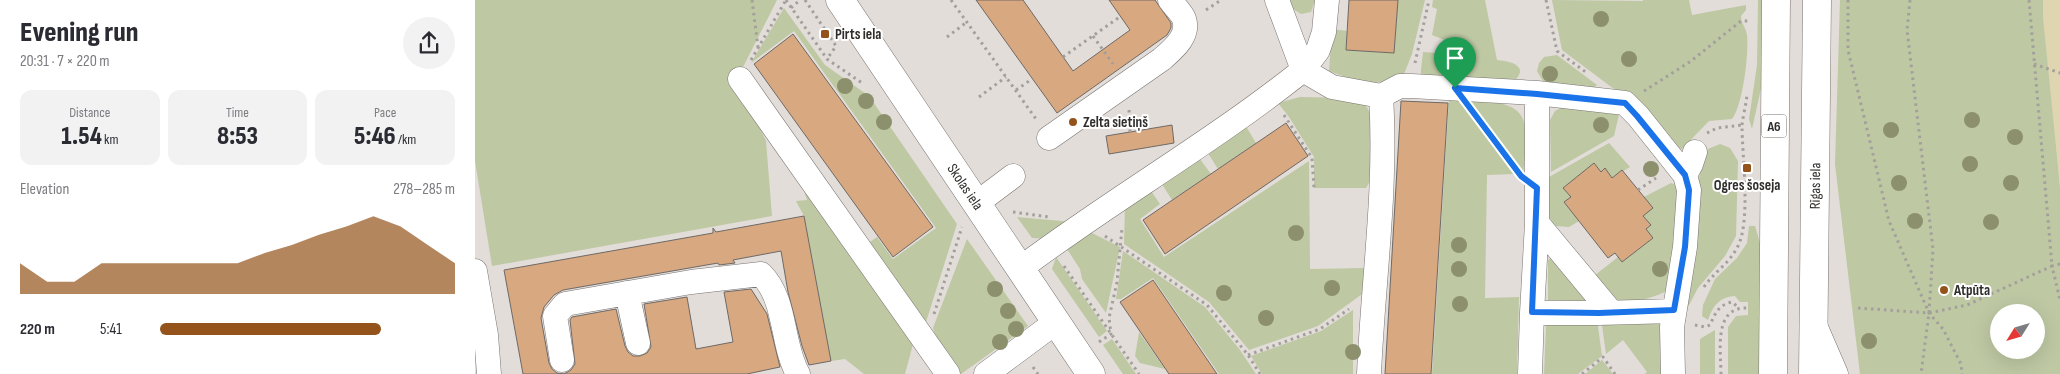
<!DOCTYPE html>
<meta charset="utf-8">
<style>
body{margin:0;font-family:"Sofia Sans Condensed",sans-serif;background:#f2f2f3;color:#2b2b33;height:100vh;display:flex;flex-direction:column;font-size:19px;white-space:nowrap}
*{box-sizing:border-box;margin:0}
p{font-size:16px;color:#7c7c81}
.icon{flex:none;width:28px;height:28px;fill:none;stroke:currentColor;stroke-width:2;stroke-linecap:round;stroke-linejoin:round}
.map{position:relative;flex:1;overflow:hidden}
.sheet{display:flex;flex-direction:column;background:#fff;width:475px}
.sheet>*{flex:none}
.needle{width:32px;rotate:233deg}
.tools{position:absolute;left:1515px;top:304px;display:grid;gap:10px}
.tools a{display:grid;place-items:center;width:55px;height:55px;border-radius:50%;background:#fff;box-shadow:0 5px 20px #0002;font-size:25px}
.pin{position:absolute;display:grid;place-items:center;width:42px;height:42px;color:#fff;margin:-51px -21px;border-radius:50% 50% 50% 0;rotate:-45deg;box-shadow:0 0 5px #0007}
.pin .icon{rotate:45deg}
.round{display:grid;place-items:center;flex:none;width:52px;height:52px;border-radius:26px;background:#f2f2f3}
.overview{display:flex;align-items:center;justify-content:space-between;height:85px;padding:0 20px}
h1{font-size:28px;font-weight:800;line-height:38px}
.stats{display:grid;grid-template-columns:repeat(3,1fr);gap:8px;height:85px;padding:5px 20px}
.stats div{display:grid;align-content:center;border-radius:12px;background:#f2f2f3;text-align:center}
.stats b{font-size:25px;font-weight:800}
.stats small{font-size:14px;font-weight:400}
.stats p{font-size:14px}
.chart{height:140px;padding:10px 20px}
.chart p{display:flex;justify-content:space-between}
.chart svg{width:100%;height:90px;margin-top:5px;fill:#93531b;opacity:.7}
ul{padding:0 20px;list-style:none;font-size:16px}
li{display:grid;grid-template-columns:80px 60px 1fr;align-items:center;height:38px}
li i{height:12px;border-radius:6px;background:#93531b}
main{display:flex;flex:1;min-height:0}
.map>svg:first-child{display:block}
.green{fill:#bec8a3;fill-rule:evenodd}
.sand{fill:#dfd5b0}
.building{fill:#d8a881;stroke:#6e6966}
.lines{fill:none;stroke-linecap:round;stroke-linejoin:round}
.minor-casing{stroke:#797471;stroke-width:25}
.major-casing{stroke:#797471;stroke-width:29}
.highway-casing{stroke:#797471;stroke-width:29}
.path{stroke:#a39f9c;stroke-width:3;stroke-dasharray:2.5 4;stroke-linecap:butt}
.minor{stroke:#fff;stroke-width:24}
.major{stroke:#fff;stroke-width:28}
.highway{stroke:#fff;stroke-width:28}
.tree{fill:#8c906c}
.route-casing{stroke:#fff;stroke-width:10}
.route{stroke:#1a73e8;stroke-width:6}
.poi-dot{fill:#93531b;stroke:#fff;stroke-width:2}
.labels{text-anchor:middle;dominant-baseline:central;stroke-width:4;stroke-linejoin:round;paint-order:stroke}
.shield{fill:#fff;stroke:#6d6c6b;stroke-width:1}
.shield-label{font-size:14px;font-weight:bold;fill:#2f2d2b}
.poi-label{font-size:15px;font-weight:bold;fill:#2f2d2b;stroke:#fff;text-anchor:start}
.street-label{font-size:15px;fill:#2f2d2b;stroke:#fff}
</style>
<main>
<section class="sheet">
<div class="overview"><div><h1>Evening run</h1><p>20:31 · 7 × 220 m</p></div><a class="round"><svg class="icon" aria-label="share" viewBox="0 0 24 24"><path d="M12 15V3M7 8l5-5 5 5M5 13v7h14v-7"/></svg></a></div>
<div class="stats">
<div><p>Distance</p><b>1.54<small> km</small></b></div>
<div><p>Time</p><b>8:53</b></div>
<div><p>Pace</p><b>5:46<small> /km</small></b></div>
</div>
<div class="chart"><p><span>Elevation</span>278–285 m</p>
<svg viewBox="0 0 160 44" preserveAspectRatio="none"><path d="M0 44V29L10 38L20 38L30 29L40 29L50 29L60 29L70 29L80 29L90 24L100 20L110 15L120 11L130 6L140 11L150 20L160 29V44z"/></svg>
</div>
<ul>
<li><b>220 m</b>5:41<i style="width:75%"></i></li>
</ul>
</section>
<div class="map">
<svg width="1585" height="374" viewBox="0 0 1585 374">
<rect width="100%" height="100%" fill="#e2ddd9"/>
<!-- green -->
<path class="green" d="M0,0H302L262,79L291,141L297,216L17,266L0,161Z
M812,0H840L836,12L826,14L815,7Z
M923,0H950L937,54L927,79L890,84L854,71L857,29L872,31L871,50L919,53Z
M958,0H1010L1022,60C1037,61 1056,67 1037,83L945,79L948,52L976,54L977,43L957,35L962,9L957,7Z
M1077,0L1168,1V0H1214L1217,15L1271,5V10L1266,16C1266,23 1271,28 1272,35C1274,53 1268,105 1257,119L1234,121L1207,149H1196L1163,107L1087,50Z
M1283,0H1290L1287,84L1277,129L1274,119L1282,65Z
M1365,0H1568L1585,187V374H1385L1360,164ZM1524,312H1561V350H1524Z
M309,8L350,65L394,96L482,224L451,322L395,242L402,237L418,259L461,228L319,31L276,63Z
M1082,55L1122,85L1119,88L1070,85L1062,71L1064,63L1069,57Z
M825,97L876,98L890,104L898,118L901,171L891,188H839V157L814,117L803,103Z
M974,98H986L1039,174L1012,175L1010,298L1044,297L1042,374H957Z
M990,98C1057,104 1054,114 1048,176Z
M1146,106L1139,136L1076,172L1075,120L1080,111L1087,107Z
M769,123L781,143L743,169L731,150Z
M1134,143L1155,167L1137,178L1130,169L1126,172L1119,163L1088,188L1096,197L1089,202L1104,221L1094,227L1080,226L1074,217V177Z
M1245,144L1255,148L1263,161L1261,236L1250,256L1223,288L1211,311C1215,260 1214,196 1233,149Z
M317,153L441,333L430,374H389L370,359L356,361L329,216L321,201L332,200Z
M722,155L736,174L697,200L685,181Z
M834,161L835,269L889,268L890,292L843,326L774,350L734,302L649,244L650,206L674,188L685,204L665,219L689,257Z
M1196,183L1201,185L1206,192L1195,289C1185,296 1152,306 1141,300C1133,296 1125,283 1119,276L1143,257L1147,262L1178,238L1171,229L1175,225L1168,216L1169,197Z
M542,217L598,222L573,239L557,238Z
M1274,226H1280L1285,243L1286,374H1253V327L1261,316L1273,315V302H1265L1260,296C1244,297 1238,306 1233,320L1227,316L1228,305L1240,279L1262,258L1272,243Z
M611,230L645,247L631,313L607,279L605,269L590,246Z
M492,239L553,326L486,374L461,338L458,328Z
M648,251L730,307L765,350L781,374H744L678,278L646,299H641Z
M581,257L632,331L624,337L577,269Z
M1076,258L1114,301L1073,300V260Z
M878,310V374H787L776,356L846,331Z
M1126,318L1185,321L1189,328L1188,374H1170L1172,372L1148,340L1131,354Z
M1122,319L1127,356L1103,374H1069L1071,326L1073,324Z
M1240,330V374H1225V339Z
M664,332L690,369L665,363L660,356Z
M637,339L661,374H648L628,345Z
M1127,360L1138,374H1110Z"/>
<!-- sand -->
<path class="sand" d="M1568,0H1585V186L1568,18Z"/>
<!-- building -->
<path class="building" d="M501,0H548L598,71L655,30L634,0H680L696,23V28L692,35L582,113Z
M874,0H923L919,53L871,50Z
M318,34L458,227L418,257L279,64Z
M926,101L973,103L956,374H910Z
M811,123L833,156L690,254L668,220Z
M697,125L699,143L634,154L631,136Z
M1119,163L1126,172L1130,168L1137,178L1147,170L1178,208L1168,216L1176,225L1171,229L1178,238L1147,262L1140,253L1133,258L1089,202L1096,197L1088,188Z
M329,216L356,361L334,365L327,346L313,292L306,251L258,260L260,263L244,265L243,263L88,290L79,295L69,307L66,318L74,363L77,369L82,373L89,374L96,370L100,364L95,320L97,317L141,309L150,346L153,352L158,356H165L172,353L176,347L169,304L212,297L221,349L258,342L249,292L276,289L292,314L305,367L272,374H48L29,270L238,233V228L241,232Z
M678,280L742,374H694L645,302Z"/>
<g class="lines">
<!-- minor casing -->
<g class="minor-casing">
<path id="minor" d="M802,0L828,70
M828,70L843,50L849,32L852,0
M265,79L473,374
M1062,93V223L1057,313H1124L1199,311
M574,138L687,59C697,50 715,36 709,19C707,13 699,6 695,0
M1210,175L1216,164L1220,152
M502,203L538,176
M1062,223L1136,312
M546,268C638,199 738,142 828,70L857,87L906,96L925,86H936L1062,93L1150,103L1163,116L1210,175L1214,190L1210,247L1197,327L1198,374
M0,271L11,335L14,374
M152,293L163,343
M1339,323L1361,374
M87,360L80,316L90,304L216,282L286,274C312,300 306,344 323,374
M511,374L581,322
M894,374C898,281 912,189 906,96
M1055,374L1057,313"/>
</g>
<!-- major casing -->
<g class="major-casing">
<g id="major">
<path id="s1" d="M365,0L616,374"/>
</g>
</g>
<!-- highway casing -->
<g class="highway-casing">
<g id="highway">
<path d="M1298,374L1301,0"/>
<path id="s2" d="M1338,374L1342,0"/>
</g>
</g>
<!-- path -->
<path class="path" d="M277,0L283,47
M311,0L352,59L387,83
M330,0L361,46L352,59
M476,0L561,119
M1071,0L1082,51L1112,73
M1373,0V50L1414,221L1454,313L1468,329L1486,364L1487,374
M1435,0L1432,30L1458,249L1454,313L1446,374
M316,8L325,0
M731,10L746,0
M618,36L638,64
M472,37L492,22
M588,57L646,16
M276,60L311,0
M940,63L954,0
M1559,64L1585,73
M541,90L557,79
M1169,91L1216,61L1266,21H1275
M504,97L531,77
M654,110L655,132
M998,113L1038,165
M809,115L837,158L839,188
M1232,133L1242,128L1267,125
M1163,190L1181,178
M538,212L574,217
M630,236L732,305L773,355L785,374
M1585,264L1577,266L1585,300
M589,266L664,374
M1229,287C1239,272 1255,263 1263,246C1276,219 1267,157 1267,125C1268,116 1271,105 1272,95
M1383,308L1454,313L1492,305L1577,266L1554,0
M459,314L487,227
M1220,325L1230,327L1235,325C1240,314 1243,305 1257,302L1264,308
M624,342L636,334L634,318L642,282L647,228
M773,355L845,329L874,309
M558,367L563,374
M1107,374L1128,357L1140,374
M1246,374C1246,351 1238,307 1272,308"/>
<!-- minor -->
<use href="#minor" class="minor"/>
<!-- major -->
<use href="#major" class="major"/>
<!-- highway -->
<use href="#highway" class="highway"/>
</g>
<!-- trees -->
<g class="tree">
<circle cx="1126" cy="19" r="8"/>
<circle cx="1154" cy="59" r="8"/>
<circle cx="1075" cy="74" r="8"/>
<circle cx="370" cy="86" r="8"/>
<circle cx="391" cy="101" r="8"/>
<circle cx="1497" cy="120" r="8"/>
<circle cx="409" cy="122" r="8"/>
<circle cx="1126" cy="125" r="8"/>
<circle cx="1416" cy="130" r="8"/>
<circle cx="1540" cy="137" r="8"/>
<circle cx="1495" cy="164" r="8"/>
<circle cx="1176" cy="169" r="8"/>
<circle cx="1424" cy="183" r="8"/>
<circle cx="1536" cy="183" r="8"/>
<circle cx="1440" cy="221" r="8"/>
<circle cx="1516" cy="222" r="8"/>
<circle cx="821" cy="233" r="8"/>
<circle cx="984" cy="245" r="8"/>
<circle cx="984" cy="269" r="8"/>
<circle cx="1185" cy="269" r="8"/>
<circle cx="857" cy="288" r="8"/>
<circle cx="520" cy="289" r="8"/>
<circle cx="749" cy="293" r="8"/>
<circle cx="985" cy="304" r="8"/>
<circle cx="533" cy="311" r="8"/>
<circle cx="791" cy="318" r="8"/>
<circle cx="541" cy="329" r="8"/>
<circle cx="1394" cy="341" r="8"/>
<circle cx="525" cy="342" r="8"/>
<circle cx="878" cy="352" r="8"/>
</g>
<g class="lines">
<!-- route casing -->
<g class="route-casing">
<path id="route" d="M980,88L1062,94L1150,103L1162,116L1210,175L1214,190L1210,247L1199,310L1124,313L1057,312L1062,188L1046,176Z"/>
</g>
<!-- route -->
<use href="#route" class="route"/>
</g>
<!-- markers -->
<g class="poi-dot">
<rect x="345" y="29" width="10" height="10" rx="2.5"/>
<circle cx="598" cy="122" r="5"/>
<rect x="1267" y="163" width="10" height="10" rx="2.5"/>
<circle cx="1469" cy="290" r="5"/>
</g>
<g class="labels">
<!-- shield labels -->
<rect class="shield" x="1286.5" y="114.5" width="25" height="23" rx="4"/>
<g class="shield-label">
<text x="1299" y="126">A6</text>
</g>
<!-- poi labels -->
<g class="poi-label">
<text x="360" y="34">Pirts iela</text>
<text x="608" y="122">Zelta sietiņš</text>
<text x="1272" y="185" text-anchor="middle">Ogres šoseja</text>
<text x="1479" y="290">Atpūta</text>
</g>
<!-- street labels -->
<g class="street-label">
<text stroke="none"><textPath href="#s1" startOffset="225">Skolas iela</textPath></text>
<text stroke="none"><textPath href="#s2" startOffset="188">Rīgas iela</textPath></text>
</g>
</g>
</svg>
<div class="tools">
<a><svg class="needle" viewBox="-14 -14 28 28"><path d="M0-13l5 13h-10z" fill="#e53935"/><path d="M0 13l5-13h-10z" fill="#7c7c81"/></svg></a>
</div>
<div class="pin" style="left:980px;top:88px;background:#1e9e55"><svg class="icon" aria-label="arrive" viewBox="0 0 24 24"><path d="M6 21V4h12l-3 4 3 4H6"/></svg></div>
</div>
</main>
